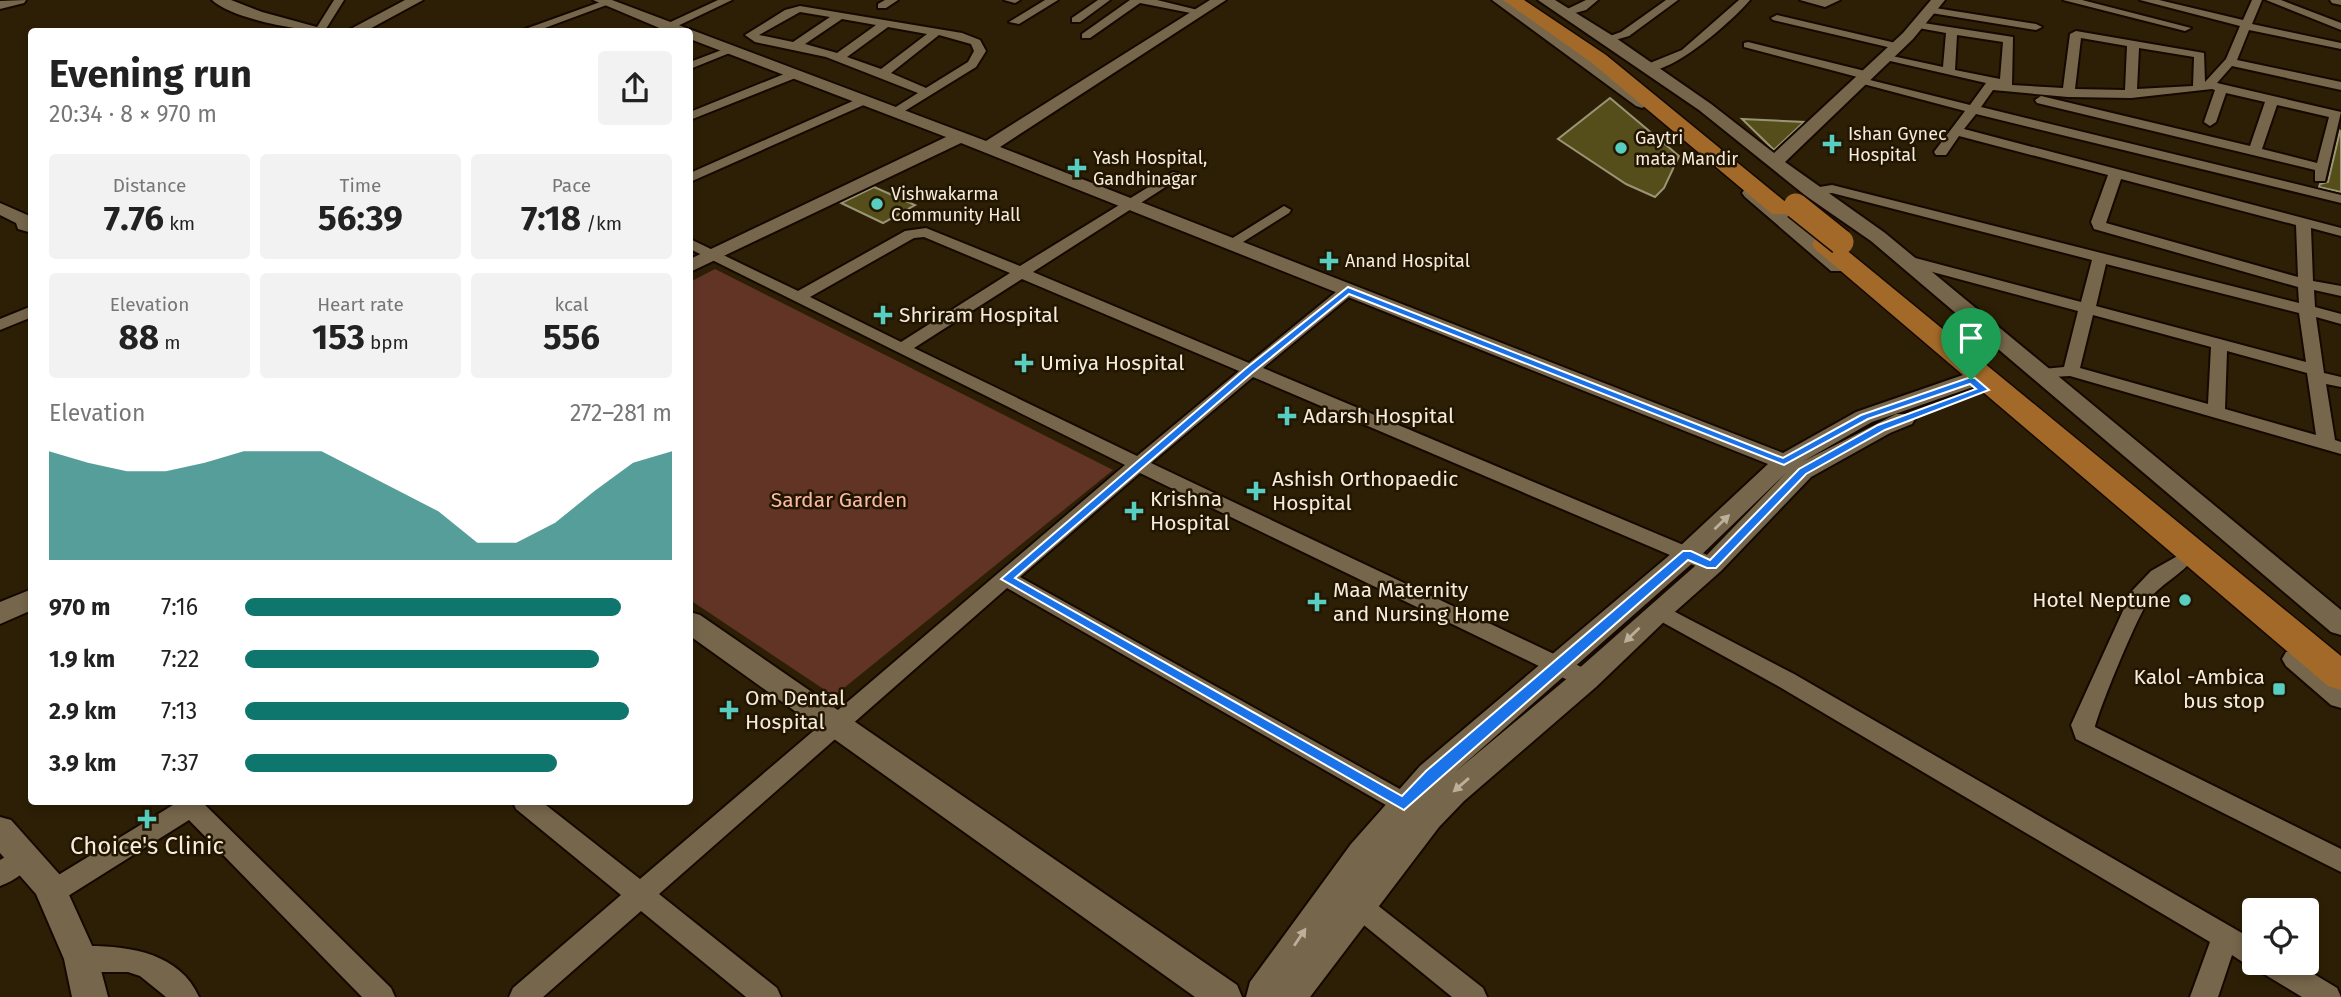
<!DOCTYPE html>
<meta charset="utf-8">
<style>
body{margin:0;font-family:"Fira Sans",sans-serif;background:#f2f2f2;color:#222;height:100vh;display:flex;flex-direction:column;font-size:26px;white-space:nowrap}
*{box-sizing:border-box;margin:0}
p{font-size:23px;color:#767676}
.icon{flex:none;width:38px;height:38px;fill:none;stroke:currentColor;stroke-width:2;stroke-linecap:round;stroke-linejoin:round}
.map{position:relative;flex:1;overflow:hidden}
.side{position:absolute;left:28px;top:28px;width:665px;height:777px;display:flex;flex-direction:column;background:#fff;border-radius:7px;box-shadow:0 4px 10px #0003}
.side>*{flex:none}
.tools{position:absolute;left:2242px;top:898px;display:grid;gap:14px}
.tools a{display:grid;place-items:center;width:77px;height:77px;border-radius:7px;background:#fff;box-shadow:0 4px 10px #0003;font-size:35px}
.pin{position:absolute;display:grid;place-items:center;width:60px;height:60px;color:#fff;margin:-72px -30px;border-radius:50% 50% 50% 0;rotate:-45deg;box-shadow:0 0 7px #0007}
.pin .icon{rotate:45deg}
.round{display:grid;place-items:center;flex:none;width:74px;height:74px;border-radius:7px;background:#f2f2f2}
.headline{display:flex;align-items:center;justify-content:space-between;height:119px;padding:0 21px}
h1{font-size:38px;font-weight:700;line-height:52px}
.stats{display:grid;grid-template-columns:repeat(3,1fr);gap:10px;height:119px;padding:7px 21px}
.stats div{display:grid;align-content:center;border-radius:7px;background:#f2f2f2;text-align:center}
.stats b{font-size:35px;font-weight:700}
.stats small{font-size:19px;font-weight:400}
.stats p{font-size:19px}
.chart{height:196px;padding:14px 21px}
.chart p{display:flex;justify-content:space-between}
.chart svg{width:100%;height:126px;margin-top:7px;fill:#0f766e;opacity:.7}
ul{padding:0 21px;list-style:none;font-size:23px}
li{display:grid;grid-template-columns:112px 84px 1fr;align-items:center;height:52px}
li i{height:18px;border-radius:9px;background:#0f766e}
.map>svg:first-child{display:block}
.green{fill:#623426}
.building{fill:#554d1a;stroke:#9a9575;stroke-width:2}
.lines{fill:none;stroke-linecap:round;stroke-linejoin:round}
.minor-casing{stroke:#150800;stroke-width:4}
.tertiary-casing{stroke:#150800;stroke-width:4}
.primary-casing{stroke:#150800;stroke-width:3}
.minor{fill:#76664b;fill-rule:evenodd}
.tertiary{fill:#76664b;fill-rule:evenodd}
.primary{fill:#a36929;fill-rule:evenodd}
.primary-bridge-casing{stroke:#150800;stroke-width:28;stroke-linecap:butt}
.primary-bridge{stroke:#a36929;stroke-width:25}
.oneway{fill:#bcb09b}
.route{fill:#1a73e8;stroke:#fff;stroke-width:2;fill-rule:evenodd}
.poi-dot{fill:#58cec0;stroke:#231600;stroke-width:2.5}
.labels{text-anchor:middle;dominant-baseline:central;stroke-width:5;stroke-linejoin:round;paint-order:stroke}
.far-poi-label{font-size:18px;fill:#f6ecdd;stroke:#231600;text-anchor:start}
.poi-label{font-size:21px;fill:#f6ecdd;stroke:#231600;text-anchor:start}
.park-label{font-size:21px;fill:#fab9a6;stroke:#231600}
.near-poi-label{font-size:24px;fill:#f6ecdd;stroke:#231600}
</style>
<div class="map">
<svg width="2341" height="997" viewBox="0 0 2341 997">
<rect width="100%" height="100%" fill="#2d1f05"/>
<!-- green -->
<path class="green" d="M715,269L1113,470L834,696L690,600V282Z"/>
<!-- building -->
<path class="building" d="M1610,98L1679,156L1664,188L1655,197L1626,184L1558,139Z
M1742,119L1804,122L1774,150Z
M2340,131L2341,132V192L2319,187L2320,184L2328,182Z
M874,187L915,205L883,223L841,203Z"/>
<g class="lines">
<!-- minor casing -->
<g class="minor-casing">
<path id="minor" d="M334,0H344L324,32H314Z
M718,0H732L665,32H649Z
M885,0H898L886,8H878V4Z
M1004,0H1020L1015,3Z
M1045,0H1058L1019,24L1009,22Z
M1098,0H1110L1080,22H1072V18Z
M1130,0H1157L1206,12L1201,15L1140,3L1090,38H1082V34Z
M1586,0H1598L1586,10L1564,16L1559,13Z
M1666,0H1678L1629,36L1608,42L1602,39L1621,32Z
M1739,0H1750C1732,21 1673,74 1645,71V65L1682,50Z
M1800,0H1840L1825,7Z
M2063,0H2082L2191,28L2185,31Z
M2140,0H2159L2243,20L2252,0H2262L2252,24L2341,43V49L2249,30L2237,60L2341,82V90L2232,66L2217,83L2341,112L2325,181H2315V170L2037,103L2035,100L2041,96L2250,146L2265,102L2226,93L2216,122L2210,126L2204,122L2215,90L2212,89L2131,98L2068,97L1993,90L1981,107L2341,195V203L1976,114L1964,129L2341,228V236L2311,228L2313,281L2341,286V296L2314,290L2315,307L2341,314V324L2316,317L2324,373L2341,377V387L2326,384L2335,440L2341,442V454L2070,376L2033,378L2030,374L2033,370L2064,367L2078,311L1899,263L1896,260L1904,255L2081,302L2092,260L1832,193L1812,196L1805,192L1807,189L1832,185L2299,303L2298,287L2094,229L2091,222L2108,175L1959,136L1946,155H1936L1934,152L1965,111L1852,81L1858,77L1970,105L1986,83L1877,58L1883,54L1943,67L1946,33L1913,27L1911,25L1917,22L2013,37L2012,85L2063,88L2070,34L2076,31L2204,53L2205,82L2226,59L2240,26ZM1957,35L2003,42L2000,79L1955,70ZM2081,38L2127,46L2125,90L2075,89ZM2139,48L2194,57L2193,86L2137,89ZM2277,105L2329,117L2317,163L2262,149ZM2121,179L2296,225L2298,277L2106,223ZM2106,264L2299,313L2306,362L2096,306ZM2093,315L2211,347L2208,404L2080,368ZM2227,351L2307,373L2316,435L2225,409Z
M2266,0H2281L2341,23V30Z
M603,1L612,3L534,32H517Z
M800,6L962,33L980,40L986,51L976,67L895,117L889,113L891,110L918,93L826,57L755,42L745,35L785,10ZM800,12L830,17L793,42L759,35ZM842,19L876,25L837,53L805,44ZM888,27L927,34L881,69L847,57ZM939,35L971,44L974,51L968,62L926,88L891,73Z
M1929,7L2036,24L2042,27L2036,30L1925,12L1924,10Z
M1777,15L1900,44L1902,46L1896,49L1773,20L1771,18Z
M1748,42L1869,72L1871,75L1865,79L1744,47V43Z
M727,48L737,50L690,69V62Z
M794,70L798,71V77L690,120V112Z
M862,97L866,98V104L690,182V173Z
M1173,172L1178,173V179L1033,272L1249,363L1342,287H1354L1356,290L1354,293L1263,368L1719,560L1722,565L1719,570H1705L1253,377L1151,463L1594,673L1597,679L1594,685L1586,688L1578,685L1140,473L1020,577L1423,802L1426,809L1423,816L1414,819L1405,816L1007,588L659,894L777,988L781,997H746L641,911L543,997H509L513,988L621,895L516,809L513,802H542L640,879L1125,465L690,249V239L798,291L905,231L926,228L1020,266ZM924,237L1010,273L901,342L810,297L914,238ZM1022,279L1239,371L1137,456L914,348Z
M1284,206L1291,210L1289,213L1235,247H1225L1223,244Z
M32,306V317L0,330V319Z
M2181,554L2188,556L2191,561C2184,572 2162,584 2151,597C2140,609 2099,709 2095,727L2341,849V872L2076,739L2071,725L2132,591L2151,571Z
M1658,603L1794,674L2254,940V962H2294L2337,988L2341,997H2302L2259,971L2257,965L2244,963L2232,955L2218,997H2190L2210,942L1778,686L1651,616L1647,611L1651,606Z
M178,802H202L391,988L395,997H362L189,820L60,901L51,905L42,901L38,893L42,885Z
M24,846L33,849L37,857C30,870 14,881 0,886V860Z
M1358,893L1367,897L1483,988L1487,997H1452L1349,913L1345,905L1349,897Z
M81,946C124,945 179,951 199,997H166L140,976L128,972H81L71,968L67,959L71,950Z"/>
</g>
<!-- tertiary casing -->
<g class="tertiary-casing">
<path id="tertiary" d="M26,0L24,3L0,9V1Z
M212,0H231L262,12L335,32C305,32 234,20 212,0Z
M405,0H423L364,32H345Z
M593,0H612L986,141L1210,0H1226L1000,147L1783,453L1856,412L1963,375H1979L1982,380L1979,385L1872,422L1802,462L1896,414H1912L1915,419L1912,424L1890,433L1811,477L1721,571L1668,618L1596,687L1464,801L1439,827L1310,997H1246L1250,982L1351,844L1420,766L1678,548L1768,464L961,143L690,272V259L946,137L690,39V32H669ZM1786,473L1703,559L1576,671L1455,772L1696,560Z
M1492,0H1508L1593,59L1650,103L1642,108L1636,106Z
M1538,0H1555L1613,36L1711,104L1774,153L1903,33L1931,0H1945L1913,39L1785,162L1885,233L2341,610V635L2331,632L1871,241L1806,196L1699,110Z
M2330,0H2341V5L2332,3Z
M1751,188L1757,189L1845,263L1848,267L1845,271H1831L1745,197L1742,193L1745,189Z
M0,203L32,217V233L18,229L16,223L0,215Z
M32,589V610L0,624V602Z
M690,612L700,615L1237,985L1242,997H1195L690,636Z
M2296,649L2306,652L2341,681V708L2331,705L2286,666L2282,659L2286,652Z
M0,817L11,820L60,875L98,959L108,997H72L64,959L36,894L0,853Z"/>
</g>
<!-- primary casing -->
<g class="primary-casing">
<path id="primary" d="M1503,0H1524L1606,55L1788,204L1792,209L1788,214H1772L1592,63Z
M1824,237L1833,239L2341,656V690L2328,686L1815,249L1812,244L1815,239Z"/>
</g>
<!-- minor -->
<use href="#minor" class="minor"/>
<!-- tertiary -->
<use href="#tertiary" class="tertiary"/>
<!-- primary -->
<use href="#primary" class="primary"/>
<!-- primary-bridge casing -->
<g class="primary-bridge-casing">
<path id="primary-bridge" d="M1796,206L1841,242"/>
</g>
<!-- primary-bridge -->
<use href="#primary-bridge" class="primary-bridge"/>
</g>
<!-- one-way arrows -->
<defs><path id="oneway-solid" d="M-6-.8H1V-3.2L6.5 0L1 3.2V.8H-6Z" transform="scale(1.75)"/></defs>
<g class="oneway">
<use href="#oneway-solid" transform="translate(1722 522) rotate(-44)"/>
<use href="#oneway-solid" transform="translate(1632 635) rotate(136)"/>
<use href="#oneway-solid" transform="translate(1461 785) rotate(139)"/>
<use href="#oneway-solid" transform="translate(1300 937) rotate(-56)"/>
</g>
<!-- route -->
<path class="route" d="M1348,287L1783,458L1861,415L1968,378H1975L1989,390L1885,430L1806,474L1716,568H1707L1688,560L1404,810L1001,579L1245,369ZM1349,294L1784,465L1868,419L1970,384L1976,389L1878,425L1799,469L1710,560L1691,551H1683L1426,771L1402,796L1015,578L1252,373Z"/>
<!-- markers -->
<g class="poi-dot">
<path d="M1828.5 133.5h7v7h7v7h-7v7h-7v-7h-7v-7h7z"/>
<circle cx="1621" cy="148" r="7"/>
<path d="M1073.5 157.5h7v7h7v7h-7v7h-7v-7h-7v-7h7z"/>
<circle cx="877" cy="204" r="7"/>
<path d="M1325.5 250.5h7v7h7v7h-7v7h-7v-7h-7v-7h7z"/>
<path d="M879.5 304.5h7v7h7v7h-7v7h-7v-7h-7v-7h7z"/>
<path d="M1020.5 352.5h7v7h7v7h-7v7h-7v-7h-7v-7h7z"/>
<path d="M1283.5 405.5h7v7h7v7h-7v7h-7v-7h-7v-7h7z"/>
<path d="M1252.5 480.5h7v7h7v7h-7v7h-7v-7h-7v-7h7z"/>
<path d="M1130.5 500.5h7v7h7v7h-7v7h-7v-7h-7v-7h7z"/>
<circle cx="2185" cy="600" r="7"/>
<path d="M1313.5 591.5h7v7h7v7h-7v7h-7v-7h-7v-7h7z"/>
<rect x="2272" y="682" width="14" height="14" rx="3.5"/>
<path d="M725.5 699.5h7v7h7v7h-7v7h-7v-7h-7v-7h7z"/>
<path d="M143.5 808.5h7v7h7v7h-7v7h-7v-7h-7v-7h7z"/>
</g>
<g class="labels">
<!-- far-poi labels -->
<g class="far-poi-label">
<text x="1848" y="134">Ishan Gynec<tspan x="1848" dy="21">Hospital</tspan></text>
<text x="1635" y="138">Gaytri<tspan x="1635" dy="21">mata Mandir</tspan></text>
<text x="1093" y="158">Yash Hospital,<tspan x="1093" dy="21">Gandhinagar</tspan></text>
<text x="891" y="194">Vishwakarma<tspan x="891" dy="21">Community Hall</tspan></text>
<text x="1345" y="261">Anand Hospital</text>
</g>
<!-- poi labels -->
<g class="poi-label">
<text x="899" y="315">Shriram Hospital</text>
<text x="1040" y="363">Umiya Hospital</text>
<text x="1303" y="416">Adarsh Hospital</text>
<text x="1272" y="479">Ashish Orthopaedic<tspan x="1272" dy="24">Hospital</tspan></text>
<text x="1150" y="499">Krishna<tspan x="1150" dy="24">Hospital</tspan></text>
<text x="1333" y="590">Maa Maternity<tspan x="1333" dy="24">and Nursing Home</tspan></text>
<text x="2171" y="600" text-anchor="end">Hotel Neptune</text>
<text x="2265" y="677" text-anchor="end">Kalol -Ambica<tspan x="2265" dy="24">bus stop</tspan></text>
<text x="745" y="698">Om Dental<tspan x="745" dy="24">Hospital</tspan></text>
</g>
<!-- park labels -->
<g class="park-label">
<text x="839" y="500">Sardar Garden</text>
</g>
<!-- near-poi labels -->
<g class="near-poi-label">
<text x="147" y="846">Choice's Clinic</text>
</g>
</g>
</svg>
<div class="tools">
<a><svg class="icon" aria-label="locate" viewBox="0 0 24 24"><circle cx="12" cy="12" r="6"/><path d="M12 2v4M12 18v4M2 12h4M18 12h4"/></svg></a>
</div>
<div class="pin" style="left:1971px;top:380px;background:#1e9e55"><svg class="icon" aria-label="arrive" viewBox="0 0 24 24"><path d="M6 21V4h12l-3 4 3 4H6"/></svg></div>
<section class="side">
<div class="headline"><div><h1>Evening run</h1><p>20:34 · 8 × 970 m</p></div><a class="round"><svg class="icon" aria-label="share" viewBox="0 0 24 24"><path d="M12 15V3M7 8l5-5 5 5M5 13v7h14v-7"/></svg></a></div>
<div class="stats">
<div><p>Distance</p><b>7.76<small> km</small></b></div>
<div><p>Time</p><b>56:39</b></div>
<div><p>Pace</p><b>7:18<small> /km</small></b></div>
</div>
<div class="stats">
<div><p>Elevation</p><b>88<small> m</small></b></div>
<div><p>Heart rate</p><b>153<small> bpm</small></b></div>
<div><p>kcal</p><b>556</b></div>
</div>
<div class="chart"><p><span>Elevation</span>272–281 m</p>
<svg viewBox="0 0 160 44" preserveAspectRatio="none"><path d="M0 44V6L10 10L20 13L30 13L40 10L50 6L60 6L70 6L80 13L90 20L100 27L110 38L120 38L130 31L140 20L150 10L160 6V44z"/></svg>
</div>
<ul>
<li><b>970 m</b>7:16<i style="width:88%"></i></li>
<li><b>1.9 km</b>7:22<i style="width:83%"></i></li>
<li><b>2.9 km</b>7:13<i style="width:90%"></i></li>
<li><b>3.9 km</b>7:37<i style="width:73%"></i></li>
</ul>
</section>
</div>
